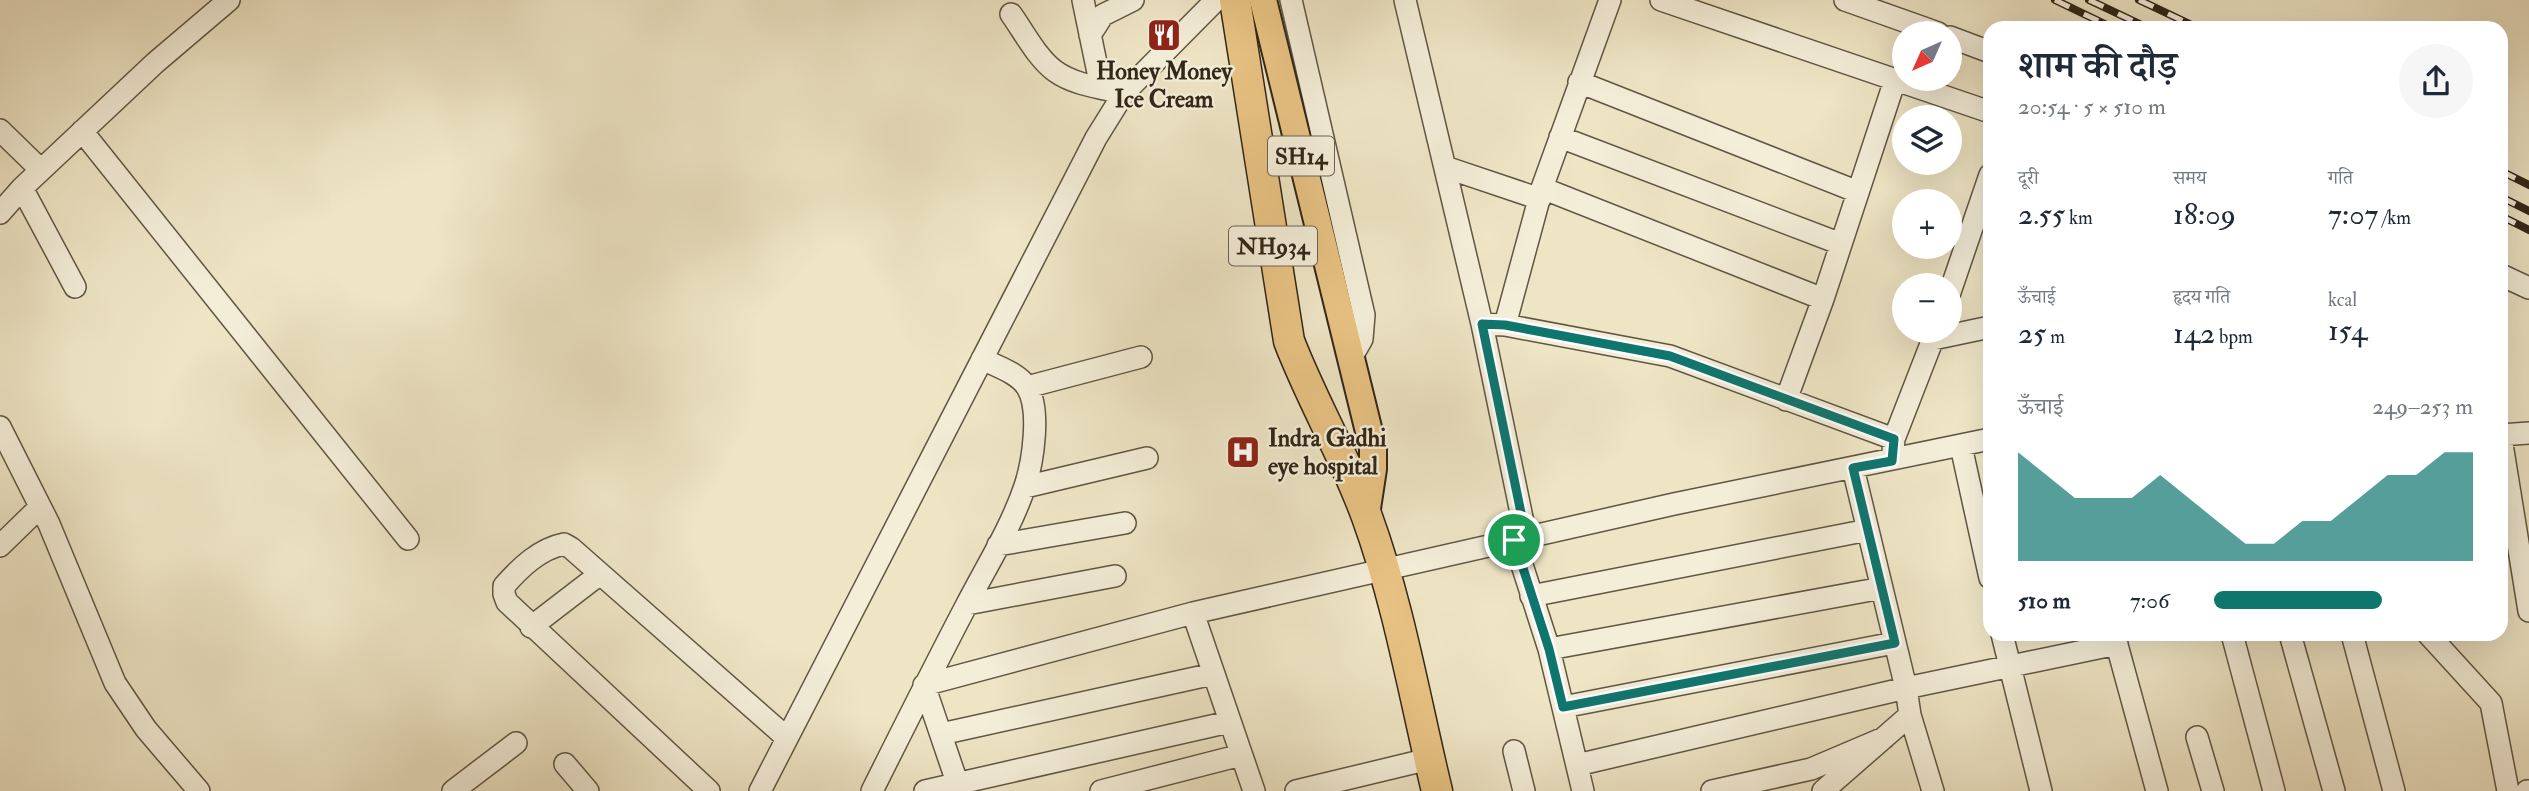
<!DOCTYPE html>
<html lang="hi">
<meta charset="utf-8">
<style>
body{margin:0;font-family:"IM FELL Double Pica","Noto Serif Devanagari",serif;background:#f6f6f7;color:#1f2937;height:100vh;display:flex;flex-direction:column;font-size:26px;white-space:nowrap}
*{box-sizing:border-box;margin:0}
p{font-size:23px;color:#747a83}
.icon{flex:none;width:38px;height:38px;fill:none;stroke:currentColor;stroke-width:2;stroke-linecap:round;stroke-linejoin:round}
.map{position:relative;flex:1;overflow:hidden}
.panel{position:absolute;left:1983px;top:21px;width:525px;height:620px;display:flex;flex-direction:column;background:#fff;border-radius:21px;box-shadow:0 7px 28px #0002}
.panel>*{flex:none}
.needle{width:46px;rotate:225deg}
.tools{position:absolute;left:1892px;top:21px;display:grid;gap:14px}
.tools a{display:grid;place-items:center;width:70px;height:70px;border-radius:50%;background:#fff;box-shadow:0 7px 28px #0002;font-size:35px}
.pin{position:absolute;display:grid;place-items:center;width:60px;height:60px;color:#fff;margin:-30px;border:4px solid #fff;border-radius:50%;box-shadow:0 2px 7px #0007}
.round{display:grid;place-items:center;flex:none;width:74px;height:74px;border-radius:37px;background:#f6f6f7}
.summary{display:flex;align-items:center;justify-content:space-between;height:119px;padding:0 35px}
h1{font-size:38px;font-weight:600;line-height:52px}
.figures{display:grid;grid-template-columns:repeat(3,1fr);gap:10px;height:119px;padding:7px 35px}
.figures div{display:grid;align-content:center}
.figures b{font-size:30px;font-weight:600}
.figures small{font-size:19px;font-weight:400}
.figures p{font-size:19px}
.chart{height:196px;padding:14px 35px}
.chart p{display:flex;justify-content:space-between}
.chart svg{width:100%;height:126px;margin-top:7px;fill:#0f766e;opacity:.7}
ul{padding:0 35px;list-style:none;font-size:23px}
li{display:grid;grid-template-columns:112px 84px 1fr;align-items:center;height:52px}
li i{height:18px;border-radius:9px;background:#0f766e}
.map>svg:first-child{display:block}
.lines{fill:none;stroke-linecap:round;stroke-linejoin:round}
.minor-casing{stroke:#605643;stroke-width:24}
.major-casing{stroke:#312618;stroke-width:30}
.highway-casing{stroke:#312618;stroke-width:33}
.minor{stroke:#f4eed9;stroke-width:21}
.major{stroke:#e7c282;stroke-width:26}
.highway{stroke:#e7c282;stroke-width:30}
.rail-casing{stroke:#312618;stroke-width:8}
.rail{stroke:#f4eed9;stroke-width:5;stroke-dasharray:16;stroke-linecap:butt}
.route-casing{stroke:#fff;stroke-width:14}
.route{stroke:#0f766e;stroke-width:9}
.labels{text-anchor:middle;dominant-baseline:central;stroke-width:5;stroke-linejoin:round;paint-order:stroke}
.shield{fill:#f4eed9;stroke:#6c6252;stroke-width:2}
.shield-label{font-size:23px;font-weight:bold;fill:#312618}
.poi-label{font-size:24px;font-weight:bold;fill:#312618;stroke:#f4eed9}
</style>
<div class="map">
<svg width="2529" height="791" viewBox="0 0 2529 791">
<rect width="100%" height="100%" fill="#eee5c5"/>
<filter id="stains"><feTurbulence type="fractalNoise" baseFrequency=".00286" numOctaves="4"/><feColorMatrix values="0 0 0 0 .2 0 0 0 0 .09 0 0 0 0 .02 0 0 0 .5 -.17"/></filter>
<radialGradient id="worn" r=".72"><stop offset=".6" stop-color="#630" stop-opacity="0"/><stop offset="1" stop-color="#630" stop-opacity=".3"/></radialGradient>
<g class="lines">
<!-- minor casing -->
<g class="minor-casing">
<path id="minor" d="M1083,0L1101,87
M1291,0L1364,315L1362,339L1350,360
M1405,0L1482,324L1526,537
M1661,0L1990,112
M1845,0L1938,33
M1011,14C1024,32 1037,58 1055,71C1074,85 1102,88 1124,93
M1090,35L1103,15L1133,0
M1950,37L1990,52
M1579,82L1858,192
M0,130L41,170
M82,131L408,539
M1560,137L1841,244
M1445,167L1540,199
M22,188L75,287
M1542,188L1823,299
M0,213L22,188L155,63L229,0
M2501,275L2529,288
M1950,292L1990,175
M1482,324L1505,325L1670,356L1894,439
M1505,325L1542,188L1610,0
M1933,339L1990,327
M1027,387L1141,357
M1786,400L1823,299L1895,80
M0,427L49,524L115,683L146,729L199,791
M2501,435L2529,433
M2501,438L2529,611
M1961,446L1990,578
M1893,452L1894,439L1936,331
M1853,468L1906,688L2117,644
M1025,487L1147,458
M1514,540L1549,649L1583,791
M998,545L1125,523
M0,546L40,507
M1531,596L1868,530
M967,604L1115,576
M1193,613L1254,791
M531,627L600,574
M2002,634L2041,791
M2114,634L2157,791
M2232,634L2274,791
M2290,634L2334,791
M2352,634L2394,791
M2428,634L2491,703L2508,791
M1549,649L1882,588
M1563,707L1894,643
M941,734L1213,674
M2197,737L2213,791
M1514,751L1524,791
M565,764L588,791
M1577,765L1906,688L1910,715L1933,791
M453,791L516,743
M709,791L507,602L504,594V586C520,568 539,549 564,544L571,548L787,738
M760,791L1096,138L1124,93L1216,0
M872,791C903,729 934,667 966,606C986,567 1011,528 1025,486C1033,462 1041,409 1027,387C1018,373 996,366 982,359
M925,791L1229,722
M960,791L924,685L1193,613L1674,504L1990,439
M1101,791L1241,755
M1296,791L1429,759
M1712,791L1811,769L1884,738
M1823,791L1910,715
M2527,791H2529"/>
</g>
<!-- major casing -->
<g class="major-casing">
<path id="major" d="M1263,0L1373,448V469L1366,515"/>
</g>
<!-- highway casing -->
<g class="highway-casing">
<path id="highway" d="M1235,0L1289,341C1312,401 1345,456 1367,517C1399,605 1415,700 1437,791"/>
</g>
<!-- minor -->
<use href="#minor" class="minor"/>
<!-- major -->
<use href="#major" class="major"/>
<!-- highway -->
<use href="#highway" class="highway"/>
<!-- rail casing -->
<g class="rail-casing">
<path id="rail" d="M2055,0L2113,28
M2089,0L2148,28
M2139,0L2198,28
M2501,171L2529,185
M2501,197L2529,211
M2501,216L2529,230"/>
</g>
<!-- rail -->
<use href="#rail" class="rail"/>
</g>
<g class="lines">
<!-- route casing -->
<g class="route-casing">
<path id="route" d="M1482,324L1505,325L1670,356L1894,439L1892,461L1853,468L1895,643L1563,707L1549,649L1514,540L1526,537Z"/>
</g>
<!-- route -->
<use href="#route" class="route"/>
</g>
<!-- icons -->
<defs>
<g id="restaurant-square" transform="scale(1.75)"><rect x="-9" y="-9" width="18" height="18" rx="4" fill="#8f2418" stroke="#f4eed9"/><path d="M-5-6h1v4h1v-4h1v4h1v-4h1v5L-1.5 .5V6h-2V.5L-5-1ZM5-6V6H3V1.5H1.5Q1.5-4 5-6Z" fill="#fff"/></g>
<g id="hospital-square" transform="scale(1.75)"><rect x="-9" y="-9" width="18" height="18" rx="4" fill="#8f2418" stroke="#f4eed9"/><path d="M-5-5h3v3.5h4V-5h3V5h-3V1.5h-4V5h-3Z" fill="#fff"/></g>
</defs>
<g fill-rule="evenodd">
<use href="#restaurant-square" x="1164" y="35"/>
<use href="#hospital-square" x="1243" y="452"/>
</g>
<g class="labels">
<!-- shield labels -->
<g class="shield">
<rect x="1268" y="136.5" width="66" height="39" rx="5"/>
<rect x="1229" y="226.5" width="88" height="39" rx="5"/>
</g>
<g class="shield-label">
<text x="1301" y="156">SH14</text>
<text x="1273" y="246">NH934</text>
</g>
<!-- poi labels -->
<g class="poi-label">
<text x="1164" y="71">Honey Money<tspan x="1164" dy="28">Ice Cream</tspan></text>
<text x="1268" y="438" text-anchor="start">Indra Gadhi<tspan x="1268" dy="28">eye hospital</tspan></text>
</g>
</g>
<rect width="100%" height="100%" filter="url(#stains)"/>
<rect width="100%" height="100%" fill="url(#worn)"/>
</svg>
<div class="tools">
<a><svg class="needle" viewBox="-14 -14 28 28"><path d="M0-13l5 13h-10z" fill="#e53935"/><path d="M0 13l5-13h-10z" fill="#747a83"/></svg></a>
<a><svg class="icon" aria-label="layers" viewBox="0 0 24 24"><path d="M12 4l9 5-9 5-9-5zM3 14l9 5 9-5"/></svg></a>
<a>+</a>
<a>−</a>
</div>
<div class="pin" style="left:1514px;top:540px;background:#1e9e55"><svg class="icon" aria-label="arrive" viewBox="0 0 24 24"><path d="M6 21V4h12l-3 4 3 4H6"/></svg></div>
<section class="panel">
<div class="summary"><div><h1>शाम की दौड़</h1><p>20:54 · 5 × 510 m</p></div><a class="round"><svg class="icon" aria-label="share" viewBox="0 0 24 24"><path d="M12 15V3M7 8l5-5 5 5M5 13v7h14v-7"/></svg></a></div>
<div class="figures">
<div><p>दूरी</p><b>2.55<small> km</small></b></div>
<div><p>समय</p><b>18:09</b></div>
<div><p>गति</p><b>7:07<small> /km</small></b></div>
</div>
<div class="figures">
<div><p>ऊँचाई</p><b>25<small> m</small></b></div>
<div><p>हृदय गति</p><b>142<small> bpm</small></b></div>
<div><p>kcal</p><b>154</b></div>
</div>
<div class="chart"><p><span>ऊँचाई</span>249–253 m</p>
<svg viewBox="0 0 160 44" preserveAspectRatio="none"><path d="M0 44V6L10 14L20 22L30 22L40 22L50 14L60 22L70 30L80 38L90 38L100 30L110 30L120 22L130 14L140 14L150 6L160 6V44z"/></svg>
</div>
<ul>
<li><b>510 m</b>7:06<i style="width:65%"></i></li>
</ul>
</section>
</div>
